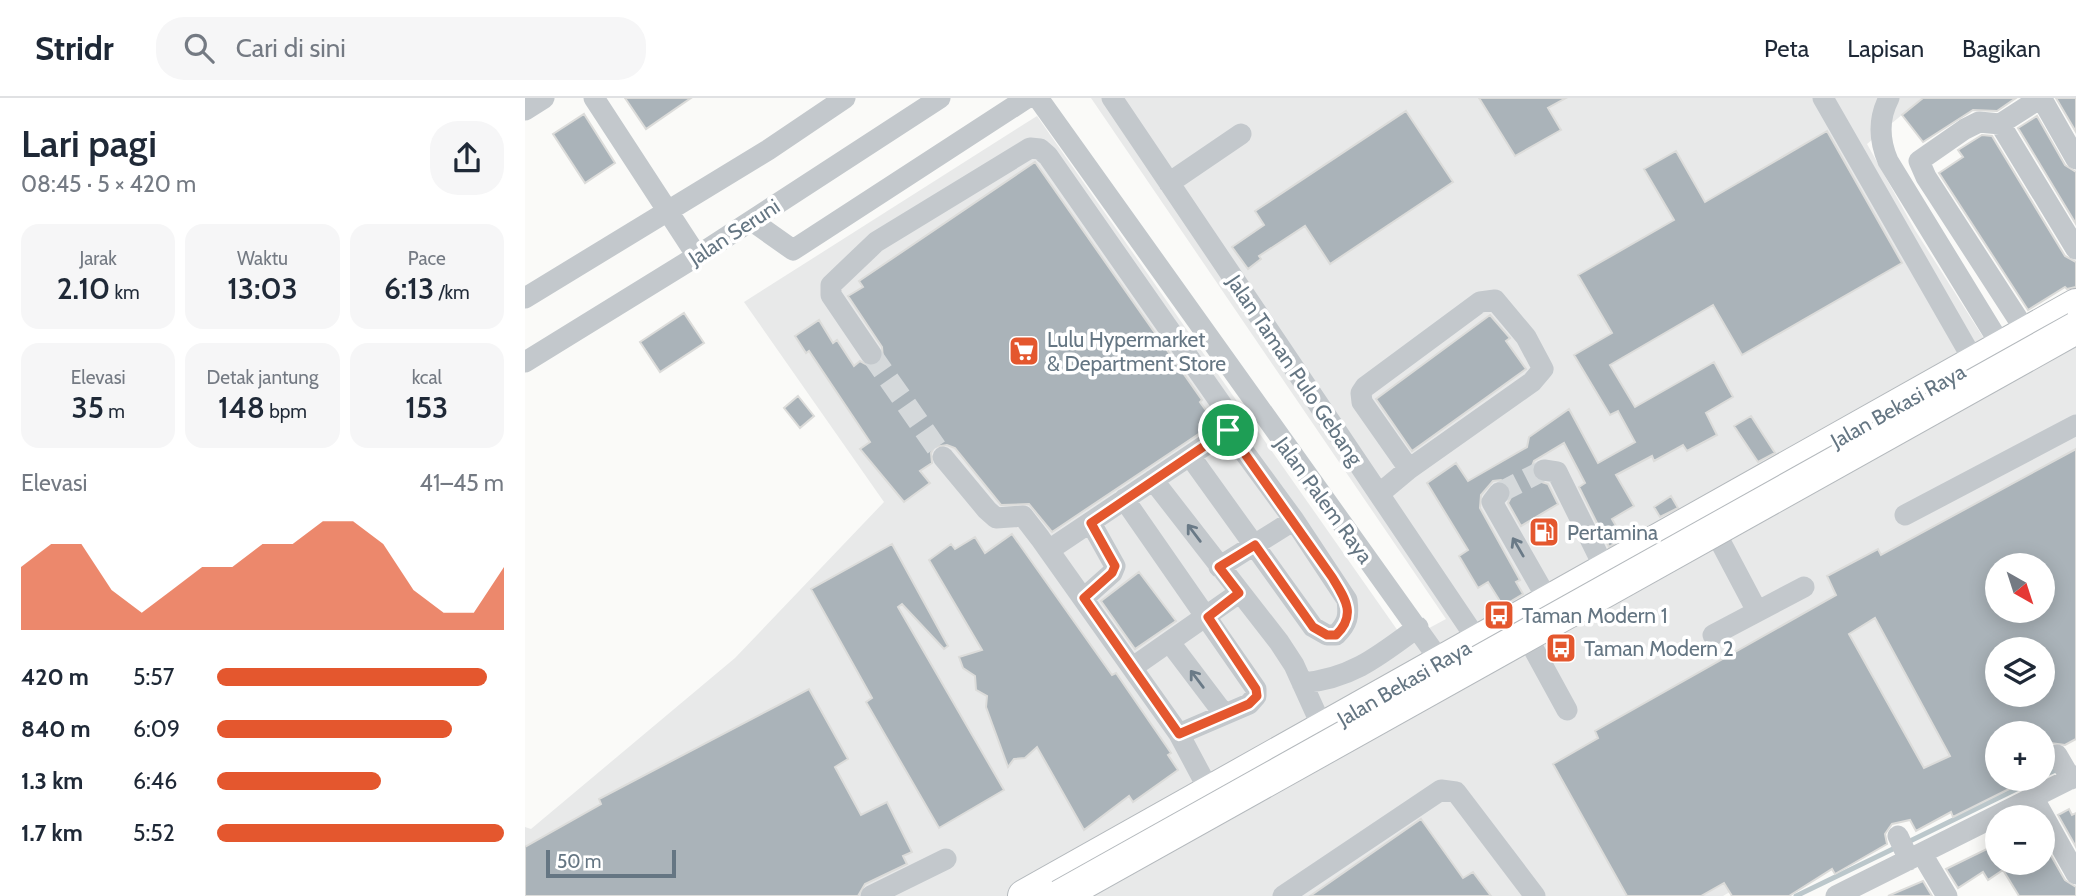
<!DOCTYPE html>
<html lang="id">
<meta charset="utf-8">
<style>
body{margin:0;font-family:Cabin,sans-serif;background:#f6f6f7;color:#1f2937;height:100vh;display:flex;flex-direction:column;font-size:26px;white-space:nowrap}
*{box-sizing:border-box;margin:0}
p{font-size:23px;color:#747a83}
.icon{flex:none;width:38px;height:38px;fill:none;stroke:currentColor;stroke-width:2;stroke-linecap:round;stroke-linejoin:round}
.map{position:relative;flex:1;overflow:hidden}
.panel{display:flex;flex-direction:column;background:#fff;width:525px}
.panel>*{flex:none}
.needle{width:46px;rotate:141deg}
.buttons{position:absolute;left:1460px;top:455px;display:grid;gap:14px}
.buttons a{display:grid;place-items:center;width:70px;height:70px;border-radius:50%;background:#fff;box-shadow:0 4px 18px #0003;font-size:35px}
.scale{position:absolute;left:21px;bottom:18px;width:130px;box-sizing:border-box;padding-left:7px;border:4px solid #657683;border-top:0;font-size:19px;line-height:24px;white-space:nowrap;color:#657683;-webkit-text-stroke:5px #fff;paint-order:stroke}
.pin{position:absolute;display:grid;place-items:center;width:60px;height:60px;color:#fff;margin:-30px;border:4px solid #fff;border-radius:50%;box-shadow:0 2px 7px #0007}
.round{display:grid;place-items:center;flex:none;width:74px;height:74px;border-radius:28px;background:#f6f6f7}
.overview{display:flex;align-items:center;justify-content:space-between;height:119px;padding:0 21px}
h1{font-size:38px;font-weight:600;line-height:52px}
.metrics{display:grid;grid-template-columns:repeat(3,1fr);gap:10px;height:119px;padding:7px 21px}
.metrics div{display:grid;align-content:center;border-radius:18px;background:#f6f6f7;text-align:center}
.metrics b{font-size:30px;font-weight:600}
.metrics small{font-size:19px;font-weight:400}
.metrics p{font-size:19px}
.chart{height:196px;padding:14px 21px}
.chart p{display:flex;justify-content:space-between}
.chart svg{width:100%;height:126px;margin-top:7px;fill:#e4572e;opacity:.7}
ul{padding:0 21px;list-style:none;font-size:23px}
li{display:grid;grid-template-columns:112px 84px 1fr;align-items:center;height:52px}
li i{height:18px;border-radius:9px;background:#e4572e}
header{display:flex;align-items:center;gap:42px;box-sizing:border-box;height:98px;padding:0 35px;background:#fff;border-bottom:2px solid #e0e1e3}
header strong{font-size:33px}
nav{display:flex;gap:38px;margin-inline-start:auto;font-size:24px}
.search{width:490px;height:63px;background:#f6f6f7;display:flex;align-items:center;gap:18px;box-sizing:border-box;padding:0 24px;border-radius:28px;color:#747a83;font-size:26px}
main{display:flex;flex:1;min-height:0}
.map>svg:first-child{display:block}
.built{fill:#e8e9e9;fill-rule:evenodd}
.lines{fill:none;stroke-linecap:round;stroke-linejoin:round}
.stream{stroke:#bbc7cb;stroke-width:5}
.building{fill:#aab3b9;stroke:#dcdcda;stroke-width:2;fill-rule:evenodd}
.minor-tunnel{stroke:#d5d9db;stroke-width:21;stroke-dasharray:21 10;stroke-linecap:butt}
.highway-casing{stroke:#b4b9bd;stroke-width:34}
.minor{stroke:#c3c8cc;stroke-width:21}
.highway{stroke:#fff;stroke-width:32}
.highway-bridge-casing{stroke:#b4b9bd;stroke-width:34;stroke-linecap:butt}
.highway-bridge{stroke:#fff;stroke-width:32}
.oneway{stroke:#6a7a87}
.route-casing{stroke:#fff;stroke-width:14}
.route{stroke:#e4572e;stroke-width:9}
.labels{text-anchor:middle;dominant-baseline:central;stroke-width:7;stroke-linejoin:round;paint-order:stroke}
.street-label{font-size:21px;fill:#657683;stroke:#fff}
.poi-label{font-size:21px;fill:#657683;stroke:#fff;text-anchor:start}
</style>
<header>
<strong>Stridr</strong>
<div class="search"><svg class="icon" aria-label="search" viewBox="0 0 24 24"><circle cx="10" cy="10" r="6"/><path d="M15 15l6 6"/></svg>Cari di sini</div>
<nav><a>Peta</a><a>Lapisan</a><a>Bagikan</a></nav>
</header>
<main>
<section class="panel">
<div class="overview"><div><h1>Lari pagi</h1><p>08:45 · 5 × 420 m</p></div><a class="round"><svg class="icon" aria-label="share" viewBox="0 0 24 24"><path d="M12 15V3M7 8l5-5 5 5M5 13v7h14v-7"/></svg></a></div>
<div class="metrics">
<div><p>Jarak</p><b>2.10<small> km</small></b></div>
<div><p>Waktu</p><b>13:03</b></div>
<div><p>Pace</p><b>6:13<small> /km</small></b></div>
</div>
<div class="metrics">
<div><p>Elevasi</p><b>35<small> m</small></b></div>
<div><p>Detak jantung</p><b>148<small> bpm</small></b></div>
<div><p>kcal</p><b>153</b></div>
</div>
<div class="chart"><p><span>Elevasi</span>41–45 m</p>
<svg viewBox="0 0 160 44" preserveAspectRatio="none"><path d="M0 44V22L10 14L20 14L30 30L40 38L50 30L60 22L70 22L80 14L90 14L100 6L110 6L120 14L130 30L140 38L150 38L160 22V44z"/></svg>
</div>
<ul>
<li><b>420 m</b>5:57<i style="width:94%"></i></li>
<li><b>840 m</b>6:09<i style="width:82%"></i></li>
<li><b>1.3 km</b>6:46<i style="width:57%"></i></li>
<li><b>1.7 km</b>5:52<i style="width:100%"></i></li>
</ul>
</section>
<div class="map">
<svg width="1551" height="798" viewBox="0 0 1551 798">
<rect width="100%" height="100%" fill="#fafaf8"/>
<!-- built -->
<path class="built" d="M566,0H1397L1342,46L1390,132L1486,283L1551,249V592L1472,635L1198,798H0V729L6,731L210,560L359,404L219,204L512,18L880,543L921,521ZM1472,467H1517V513H1472ZM1472,551H1517V597H1472Z"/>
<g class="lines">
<!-- stream -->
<path class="stream" d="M1517,678L1533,671
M1381,745L1512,681
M1271,798L1372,749"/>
</g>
<!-- building -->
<path class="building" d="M100,0H166L121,31Z
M954,0H1041L1023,10L1036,32L990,58Z
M1398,0H1491L1472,13L1448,12L1398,44L1377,17Z
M1531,0H1551V34Z
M881,13L928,84L805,166L780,128L734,158L736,161L723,171L707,149L739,127L730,113Z
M59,16L90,65L60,85L28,36Z
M1512,18L1540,67L1551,74V126L1493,30Z
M1302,33L1377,165L1217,257L1188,207L1085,267L1110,309L1189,264L1208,299L1181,315L1192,337L1162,353L1158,347L1129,363L1127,358L1091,377L1109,408L1087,421L1098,440L1084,449L1054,389L1060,385L1039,345L1009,363L1006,371L1010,382L1023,386L1033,406L996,428L983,405L987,397L986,389L976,382L968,383L956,397L955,410L995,482L991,484L998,496L978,508L963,484L953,490L934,458L943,452L902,385L931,365L943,383L1002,349L1004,339L1044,311L1073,365L1110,344L1093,313L1085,317L1049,257L1087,235L1053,177L1149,122L1119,71L1151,53L1180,104Z
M1457,37L1467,38L1540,158L1551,164V189L1542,191L1540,189L1503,212L1414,75L1438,59L1433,52Z
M510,64L677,302L675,304L690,325L527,434L504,406L476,407L430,350L422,347L409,349L406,355L407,365L395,373L405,385L379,404L335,351L345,344L284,253L281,255L270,238L294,222L308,245L312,242L329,268L335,263L346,269L354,266L358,261L357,249L323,198L338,189L334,183Z
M159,215L179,245L135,274L115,244Z
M965,217L985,240L981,243L1001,271L887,353L851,301Z
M273,298L289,318L275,330L259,310Z
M1226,318L1250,355L1233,364L1209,328Z
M1551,351V641L1540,647L1526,645L1517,660V635H1472V681H1504L1428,719L1426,714L1391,733L1385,722L1367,726L1360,736L1362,746L1310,776L1307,771L1264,798H1207L1199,785L1176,798H1102L1028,666L1073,640L1070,633L1311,497L1302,478L1353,451L1356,457ZM1472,467H1517V513H1472ZM1350,520L1425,658L1399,670L1324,536ZM1472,551H1517V597H1472Z
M1146,398L1153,410L1135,419L1129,409Z
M487,436L587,577L591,575L646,655L643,657L653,672L608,704L604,698L559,732L512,649L500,660L489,661L483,669L461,609L462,598L451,592L450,578L438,570L434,559L457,552L404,462L426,446L430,451L450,439L460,455Z
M367,446L423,548L419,551L377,506L373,509L479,692L414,730L341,604L347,600L286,491Z
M614,474L651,523L610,551L576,503Z
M284,591L323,661L310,669L336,717L362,704L387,754L378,758L382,766L340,786L333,798H0V749L76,706L74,701Z
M1544,711L1547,717L1551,715V749L1533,717Z
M896,721L938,780L948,774L966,798H785Z
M1517,742L1540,782L1551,789V798H1494L1478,772L1463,782L1458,774L1433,790L1421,771L1472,746V765H1517Z
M1398,783L1407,798H1363Z"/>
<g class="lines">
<!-- minor-tunnel -->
<path class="minor-tunnel" d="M346,256L418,359
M974,395L1019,372"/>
<!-- highway casing -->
<g class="highway-casing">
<path id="highway" d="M499,798L1551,207"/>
</g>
<!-- minor -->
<path class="minor" d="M69,0L172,158
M513,0L916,564
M587,0L953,543
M1298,0L1450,265
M1364,0C1353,21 1354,42 1363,63L1477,249
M0,12L19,0
M1475,26L1551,151
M644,85L716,36
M227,123L268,152L502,0
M0,200L243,52L320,0
M1502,235L1401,79L1394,63L1440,31L1454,24L1475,26L1514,1L1518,3L1551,61
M346,256L306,197V187L351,144L505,50L515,51L523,58L706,320L703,332L524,452
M0,264L172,158L415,0
M665,358L788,529L802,537H811C823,525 824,518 822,502L769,422L703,332
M418,359L462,412L471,420L498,418L515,440L654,636L686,696
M1019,372L1032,374L1080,471
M628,382L754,544L769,567L798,631
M974,395L967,404L1024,504
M854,396L884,371L1007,284L1018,271L1001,239L970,202L955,204L840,289L836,295L837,304L884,371
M599,401L731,591V598L724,606L654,636
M1380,417L1551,327
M1195,443L1232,513
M694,469L769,422
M559,500L587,475L590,468L566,425
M1188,537L1279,489
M646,546L699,616
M1007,548L1042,612
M608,569L714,495
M777,585C826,581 854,558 893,529
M1532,657L1546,681
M1508,699L1551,776
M1373,738L1384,762
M1397,756L1422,798
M346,798L421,761
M758,798L916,692L931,694L1010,798
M1311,798L1551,678"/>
<!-- highway -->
<use href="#highway" class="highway"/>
<!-- highway-bridge casing -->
<g class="highway-bridge-casing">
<path id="highway-bridge" d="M535,798L1551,230"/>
</g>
<!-- highway-bridge -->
<use href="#highway-bridge" class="highway-bridge"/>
</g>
<!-- one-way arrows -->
<defs><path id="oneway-shaft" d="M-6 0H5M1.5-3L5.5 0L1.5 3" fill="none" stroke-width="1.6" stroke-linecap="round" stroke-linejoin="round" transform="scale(1.75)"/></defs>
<g class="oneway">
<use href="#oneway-shaft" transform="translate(669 435) rotate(-127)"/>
<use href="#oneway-shaft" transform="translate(993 449) rotate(-120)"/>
<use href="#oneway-shaft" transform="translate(672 581) rotate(-127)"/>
</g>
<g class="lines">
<!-- route casing -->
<g class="route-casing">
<path id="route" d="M703,332L807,479C820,500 832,517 811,537H802L788,529L730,447L694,469L714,495L683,519L731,591L732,598L724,606L654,636L559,500L587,475L590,468L566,425Z"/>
</g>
<!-- route -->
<use href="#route" class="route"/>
</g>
<!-- icons -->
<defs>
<g id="supermarket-square" transform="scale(1.575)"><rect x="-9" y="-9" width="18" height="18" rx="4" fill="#e4572e" stroke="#fff"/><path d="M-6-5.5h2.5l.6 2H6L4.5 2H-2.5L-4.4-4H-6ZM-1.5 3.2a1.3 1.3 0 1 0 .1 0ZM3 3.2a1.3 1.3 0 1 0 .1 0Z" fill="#fff"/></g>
<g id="fuel-square" transform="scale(1.575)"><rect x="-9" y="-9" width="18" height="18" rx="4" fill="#e4572e" stroke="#fff"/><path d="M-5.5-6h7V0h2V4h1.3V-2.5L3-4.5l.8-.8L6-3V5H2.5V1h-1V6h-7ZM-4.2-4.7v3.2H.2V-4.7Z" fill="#fff"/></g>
<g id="bus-square" transform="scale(1.575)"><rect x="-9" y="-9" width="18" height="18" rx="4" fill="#e4572e" stroke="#fff"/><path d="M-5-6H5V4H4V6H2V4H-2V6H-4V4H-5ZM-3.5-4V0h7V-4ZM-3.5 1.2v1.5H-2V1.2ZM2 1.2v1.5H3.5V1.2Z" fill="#fff"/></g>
</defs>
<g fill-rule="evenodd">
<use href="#supermarket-square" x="499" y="253"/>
<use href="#fuel-square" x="1019" y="434"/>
<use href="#bus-square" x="974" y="517"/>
<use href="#bus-square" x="1036" y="550"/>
</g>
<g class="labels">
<!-- street labels -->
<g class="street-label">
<text transform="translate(209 134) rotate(-33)">Jalan Seruni</text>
<text transform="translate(770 272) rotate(56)">Jalan Taman Pulo Gebang</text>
<text transform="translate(1373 308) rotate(-29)">Jalan Bekasi Raya</text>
<text transform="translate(799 402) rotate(54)">Jalan Palem Raya</text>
<text transform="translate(879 585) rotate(-30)">Jalan Bekasi Raya</text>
</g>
<!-- poi labels -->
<g class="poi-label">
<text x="522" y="241">Lulu Hypermarket<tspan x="522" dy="24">&amp; Department Store</tspan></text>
<text x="1042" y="434">Pertamina</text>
<text x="997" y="517">Taman Modern 1</text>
<text x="1059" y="550">Taman Modern 2</text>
</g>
</g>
</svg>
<div class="buttons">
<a><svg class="needle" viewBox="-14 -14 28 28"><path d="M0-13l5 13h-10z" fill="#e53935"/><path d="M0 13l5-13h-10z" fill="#747a83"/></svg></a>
<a><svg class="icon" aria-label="layers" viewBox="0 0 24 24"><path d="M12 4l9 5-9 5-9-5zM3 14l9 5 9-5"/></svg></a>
<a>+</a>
<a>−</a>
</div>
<div class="scale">50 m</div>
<div class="pin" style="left:703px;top:332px;background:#1e9e55"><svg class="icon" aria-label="arrive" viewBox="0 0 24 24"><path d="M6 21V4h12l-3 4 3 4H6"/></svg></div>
</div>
</main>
